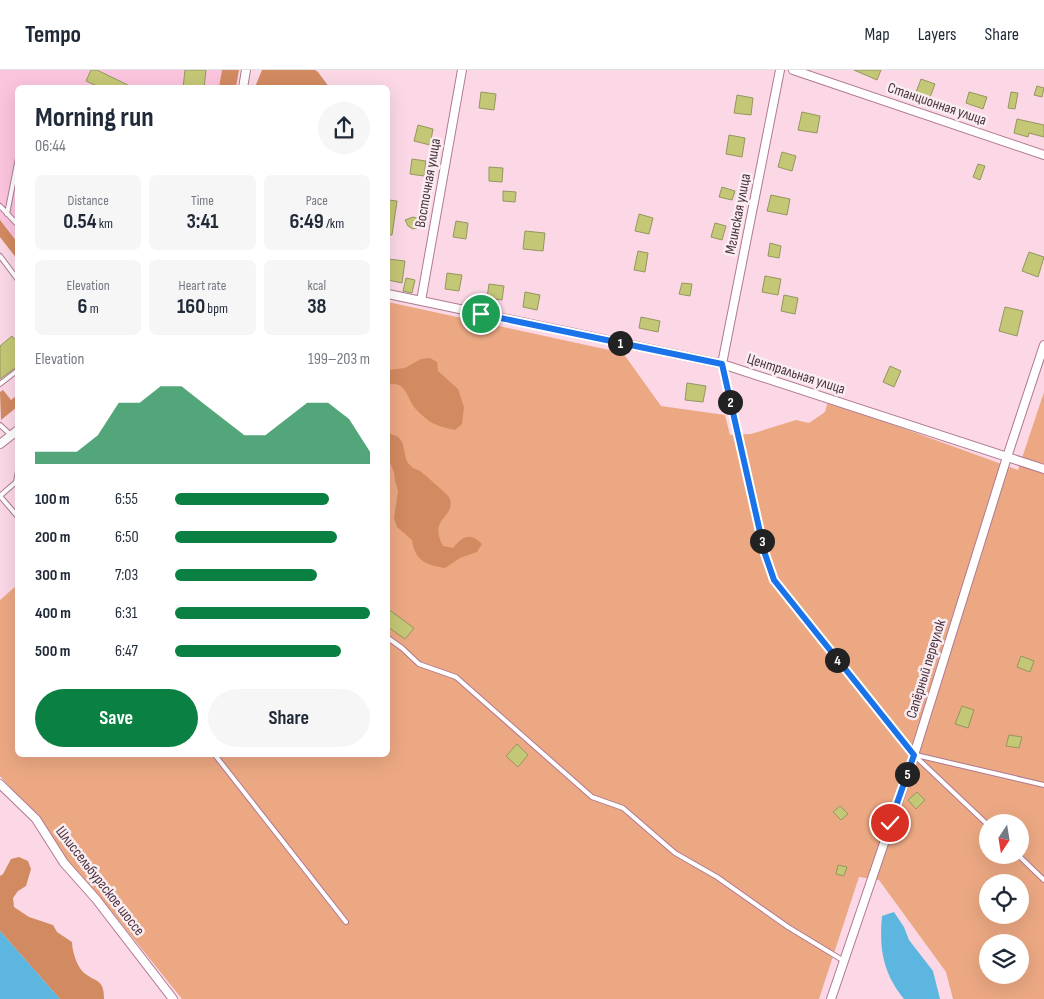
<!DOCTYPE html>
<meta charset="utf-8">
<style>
body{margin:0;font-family:"Sofia Sans Condensed",sans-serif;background:#f6f6f7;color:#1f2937;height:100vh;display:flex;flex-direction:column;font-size:19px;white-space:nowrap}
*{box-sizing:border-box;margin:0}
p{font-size:16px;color:#747a83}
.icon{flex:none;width:28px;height:28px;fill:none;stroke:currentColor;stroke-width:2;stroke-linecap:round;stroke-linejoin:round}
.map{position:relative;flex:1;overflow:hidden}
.drawer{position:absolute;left:15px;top:15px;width:375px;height:672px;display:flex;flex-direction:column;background:#fff;border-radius:8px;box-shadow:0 5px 20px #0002}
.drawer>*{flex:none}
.needle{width:32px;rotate:192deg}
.tools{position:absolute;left:979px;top:744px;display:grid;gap:10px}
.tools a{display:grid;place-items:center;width:50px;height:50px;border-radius:50%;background:#fff;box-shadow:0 5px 20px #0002;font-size:25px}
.pin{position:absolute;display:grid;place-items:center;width:42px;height:42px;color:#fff;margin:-21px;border:2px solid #fff;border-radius:50%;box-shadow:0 1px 5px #0007}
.km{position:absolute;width:25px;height:25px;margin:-12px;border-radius:50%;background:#222;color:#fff;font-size:14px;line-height:25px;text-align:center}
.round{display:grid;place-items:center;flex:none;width:52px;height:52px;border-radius:26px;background:#f6f6f7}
.summary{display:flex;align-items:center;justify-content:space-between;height:85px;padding:0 20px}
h1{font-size:28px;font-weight:700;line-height:38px}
.stats{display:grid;grid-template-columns:repeat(3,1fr);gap:8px;height:85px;padding:5px 20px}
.stats div{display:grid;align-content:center;border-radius:8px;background:#f6f6f7;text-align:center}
.stats b{font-size:21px;font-weight:700}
.stats small{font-size:14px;font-weight:400}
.stats p{font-size:14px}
.chart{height:140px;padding:10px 20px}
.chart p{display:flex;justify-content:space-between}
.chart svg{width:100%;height:90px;margin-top:5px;fill:#0b8043;opacity:.7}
.action{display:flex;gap:10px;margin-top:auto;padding:10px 20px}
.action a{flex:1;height:58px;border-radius:30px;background:#0b8043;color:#fff;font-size:20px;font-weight:700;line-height:58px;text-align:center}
.action a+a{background:#f6f6f7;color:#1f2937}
ul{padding:0 20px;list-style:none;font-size:16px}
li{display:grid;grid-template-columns:80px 60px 1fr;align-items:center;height:38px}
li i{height:12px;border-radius:6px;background:#0b8043}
header{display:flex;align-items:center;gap:30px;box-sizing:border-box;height:70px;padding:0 25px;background:#fff;border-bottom:1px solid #e0e1e3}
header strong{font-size:24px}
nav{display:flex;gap:28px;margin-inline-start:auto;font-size:18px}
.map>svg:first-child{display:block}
.built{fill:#fbc5dd}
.green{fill:#eca883;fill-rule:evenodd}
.forest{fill:#d28a61}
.water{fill:#5cb6df}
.building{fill:#c4c775;stroke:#94965f}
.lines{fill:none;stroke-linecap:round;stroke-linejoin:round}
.service-casing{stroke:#af7992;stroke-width:6}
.minor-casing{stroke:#af7992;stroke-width:10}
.service{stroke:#fff;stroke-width:4}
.minor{stroke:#fff;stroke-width:8}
.route-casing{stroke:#fff;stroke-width:10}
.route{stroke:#1a73e8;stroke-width:6}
.labels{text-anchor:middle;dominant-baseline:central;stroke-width:5;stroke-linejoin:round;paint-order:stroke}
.street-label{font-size:15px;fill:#4b333e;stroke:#f9edf2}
</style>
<header>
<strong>Tempo</strong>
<nav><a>Map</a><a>Layers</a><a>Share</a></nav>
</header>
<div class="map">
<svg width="1044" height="929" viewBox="0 0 1044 929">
<rect width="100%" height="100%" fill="#fcd8e7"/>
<!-- built -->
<path class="built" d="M0,0H222L219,17L18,18L17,173L0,152Z"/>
<!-- green -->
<path class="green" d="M388,232L623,283L661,336L725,345L730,365L751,364L796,350L809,353L825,342L828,331L1018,400L1044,322V929H953L946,902L879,810L859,807L819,929H182L100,827L67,789L38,744L17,725L0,706V530L17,515L18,685H388ZM988,752H1020V785H988ZM988,812H1020V845H988ZM988,872H1020V905H988Z"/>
<!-- forest -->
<path class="forest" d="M222,0H239L236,17H219Z
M262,0H315L318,2L329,17H255Z
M0,150L17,172V189L0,167Z
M430,288L437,292L438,301L458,319L464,337L462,354L455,360C446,358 437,356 429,351C424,347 418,342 414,337C407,327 405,310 388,315V300L405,298L421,289Z
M3,320L11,330L17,325V337L1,350L0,322Z
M388,363C390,364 396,365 398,367C407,374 402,388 410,395C413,399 416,399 420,401C423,403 447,424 449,427C458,448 427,446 443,476L453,478C463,466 470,462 482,474L477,482L460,488L445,498C426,495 415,491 412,470L397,457L394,448L398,421L395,411L394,402L388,388Z
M19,787L28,791L31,799L26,816L18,821L13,828L14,837L29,847L53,855L57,862L72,872C72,881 77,896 83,902C96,913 104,908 104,929H60L0,861V806L3,804L11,789Z"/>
<!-- water -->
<path class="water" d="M894,842L904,857L909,870L933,901L940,929H904C883,903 879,879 882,846Z
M0,861L60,929H0Z"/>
<!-- building -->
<path class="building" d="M91,0H97L134,18H101L86,11Z
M185,0H206L204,18H183Z
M854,0H881L877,10Z
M921,9L935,14L929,30L915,25Z
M1037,16L1044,18L1042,27L1034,25Z
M481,22L496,24L494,40L479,38Z
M969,22L987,27L983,39L966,33Z
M1011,22L1018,23L1015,39L1008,38Z
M737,25L753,28L751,45L734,43Z
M802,42L820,46L817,63L798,60Z
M1017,49L1044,55V67L1029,63L1028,67L1014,63Z
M418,55L433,59L430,75L414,71Z
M729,65L745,68L742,87L726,84Z
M782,82L796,86L792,101L778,97Z
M412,89L426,91L424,106L410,104Z
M978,94L985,96L980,110L973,107Z
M489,97L503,98L502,112L489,111Z
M722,117L735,121L732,130L719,127Z
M503,121L516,122L515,132L503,131Z
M771,125L790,129L787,145L767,141Z
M388,130L397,131L392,165H388Z
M639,144L653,148L649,164L635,161Z
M413,147L417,148L420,152L417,158L413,159L408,156L405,150Z
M456,151L468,153L466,169L453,167Z
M715,153L726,156L722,170L711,167Z
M525,161L545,163L543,181L523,179Z
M770,173L781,176L779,188L768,186Z
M638,181L648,183L645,202L634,200Z
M1029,182L1044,187L1038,207L1022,201Z
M388,189L405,191L402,213L388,210Z
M447,203L462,205L459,221L445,219Z
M765,206L781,209L778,225L762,222Z
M406,208L415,210L412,223L403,221Z
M682,213L692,214L690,226L679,224Z
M489,214L504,216L502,230L487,228Z
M525,222L540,225L537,240L523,237Z
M784,225L798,228L795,244L781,241Z
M1005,237L1023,241L1017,266L999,261Z
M641,247L660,251L658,262L639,258Z
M12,266L18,273V296L0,309V276Z
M890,296L901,301L894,317L883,312Z
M687,313L706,316L703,332L685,330Z
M388,539L414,558L405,569L388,557Z
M1021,586L1034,591L1030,602L1017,597Z
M962,636L974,640L968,658L955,654Z
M1009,665L1022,667L1019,678L1006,676Z
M517,674L528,685L518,697L506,686Z
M917,722L925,730L916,739L908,730Z
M840,736L848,744L841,750L833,742Z
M838,795L847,797L844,806L836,804Z"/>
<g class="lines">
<!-- service casing -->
<g class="service-casing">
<path id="service" d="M0,136L18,155
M7,144L18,88
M0,186L18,210
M722,295L765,485L774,510L914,685L988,755
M0,314L18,300
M0,355L11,365
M0,426L16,412L18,401
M0,426L18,447
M388,568L402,578L419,594L456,607L592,727L623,738L675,783L717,807L788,857L844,891
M215,685L346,852
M916,685L1044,715
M1018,785L1044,810"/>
</g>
<!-- minor casing -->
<g class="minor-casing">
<path id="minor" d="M793,0L1044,85
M243,18L246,0
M388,224L722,294L1044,399
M421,231L462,0
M722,294L780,0
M0,374L18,360
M0,714L36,749L64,793L96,829L173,929
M831,929L914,685L1007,387L1044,275"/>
</g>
<!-- service -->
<use href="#service" class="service"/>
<!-- minor -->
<use href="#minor" class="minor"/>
</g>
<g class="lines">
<!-- route casing -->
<g class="route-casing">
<path id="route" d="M481,244L722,294L765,484L774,510L914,685L890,753"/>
</g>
<!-- route -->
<use href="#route" class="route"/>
</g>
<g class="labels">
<!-- street labels -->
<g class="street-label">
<text transform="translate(937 34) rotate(19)">Станционная улица</text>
<text transform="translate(428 113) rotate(-80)">Восточная улица</text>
<text transform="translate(738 144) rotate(-79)">Мгинская улица</text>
<text transform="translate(796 304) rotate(18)">Центральная улица</text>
<text transform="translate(926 599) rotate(-73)">Сапёрный переулок</text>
<text transform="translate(100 811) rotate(52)">Шлиссельбургское шоссе</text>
</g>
</g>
</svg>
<div class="tools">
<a><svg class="needle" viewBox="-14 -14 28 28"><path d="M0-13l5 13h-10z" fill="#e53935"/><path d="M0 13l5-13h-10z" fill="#747a83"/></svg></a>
<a><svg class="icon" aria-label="locate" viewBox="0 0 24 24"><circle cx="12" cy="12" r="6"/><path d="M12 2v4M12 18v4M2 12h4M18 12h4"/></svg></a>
<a><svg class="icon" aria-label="layers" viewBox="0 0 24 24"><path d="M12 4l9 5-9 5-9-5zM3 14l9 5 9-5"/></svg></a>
</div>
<div class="pin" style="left:481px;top:244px;background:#1e9e55"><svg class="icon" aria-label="arrive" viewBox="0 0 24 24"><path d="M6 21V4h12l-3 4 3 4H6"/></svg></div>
<div class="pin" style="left:890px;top:753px;background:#d93025"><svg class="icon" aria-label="check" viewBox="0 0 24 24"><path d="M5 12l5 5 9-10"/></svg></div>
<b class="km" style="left:620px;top:273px">1</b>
<b class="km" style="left:730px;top:332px">2</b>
<b class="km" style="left:762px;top:471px">3</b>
<b class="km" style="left:837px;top:590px">4</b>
<b class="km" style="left:907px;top:704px">5</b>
<section class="drawer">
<div class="summary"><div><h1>Morning run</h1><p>06:44</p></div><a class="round"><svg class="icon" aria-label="share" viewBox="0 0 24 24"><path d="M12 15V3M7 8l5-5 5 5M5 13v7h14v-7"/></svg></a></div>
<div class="stats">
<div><p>Distance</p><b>0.54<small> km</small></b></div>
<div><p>Time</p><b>3:41</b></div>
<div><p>Pace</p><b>6:49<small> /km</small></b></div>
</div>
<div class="stats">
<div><p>Elevation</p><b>6<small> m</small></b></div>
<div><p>Heart rate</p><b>160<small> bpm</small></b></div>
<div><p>kcal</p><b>38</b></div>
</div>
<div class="chart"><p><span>Elevation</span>199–203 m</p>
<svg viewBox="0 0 160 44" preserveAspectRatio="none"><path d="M0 44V38L10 38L20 38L30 30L40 14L50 14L60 6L70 6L80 14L90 22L100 30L110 30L120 22L130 14L140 14L150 22L160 38V44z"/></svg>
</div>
<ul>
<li><b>100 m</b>6:55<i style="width:79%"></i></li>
<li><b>200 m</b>6:50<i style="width:83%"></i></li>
<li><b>300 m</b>7:03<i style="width:73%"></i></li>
<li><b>400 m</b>6:31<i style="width:100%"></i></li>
<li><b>500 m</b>6:47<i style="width:85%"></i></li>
</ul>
<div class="action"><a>Save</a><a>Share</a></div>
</section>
</div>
